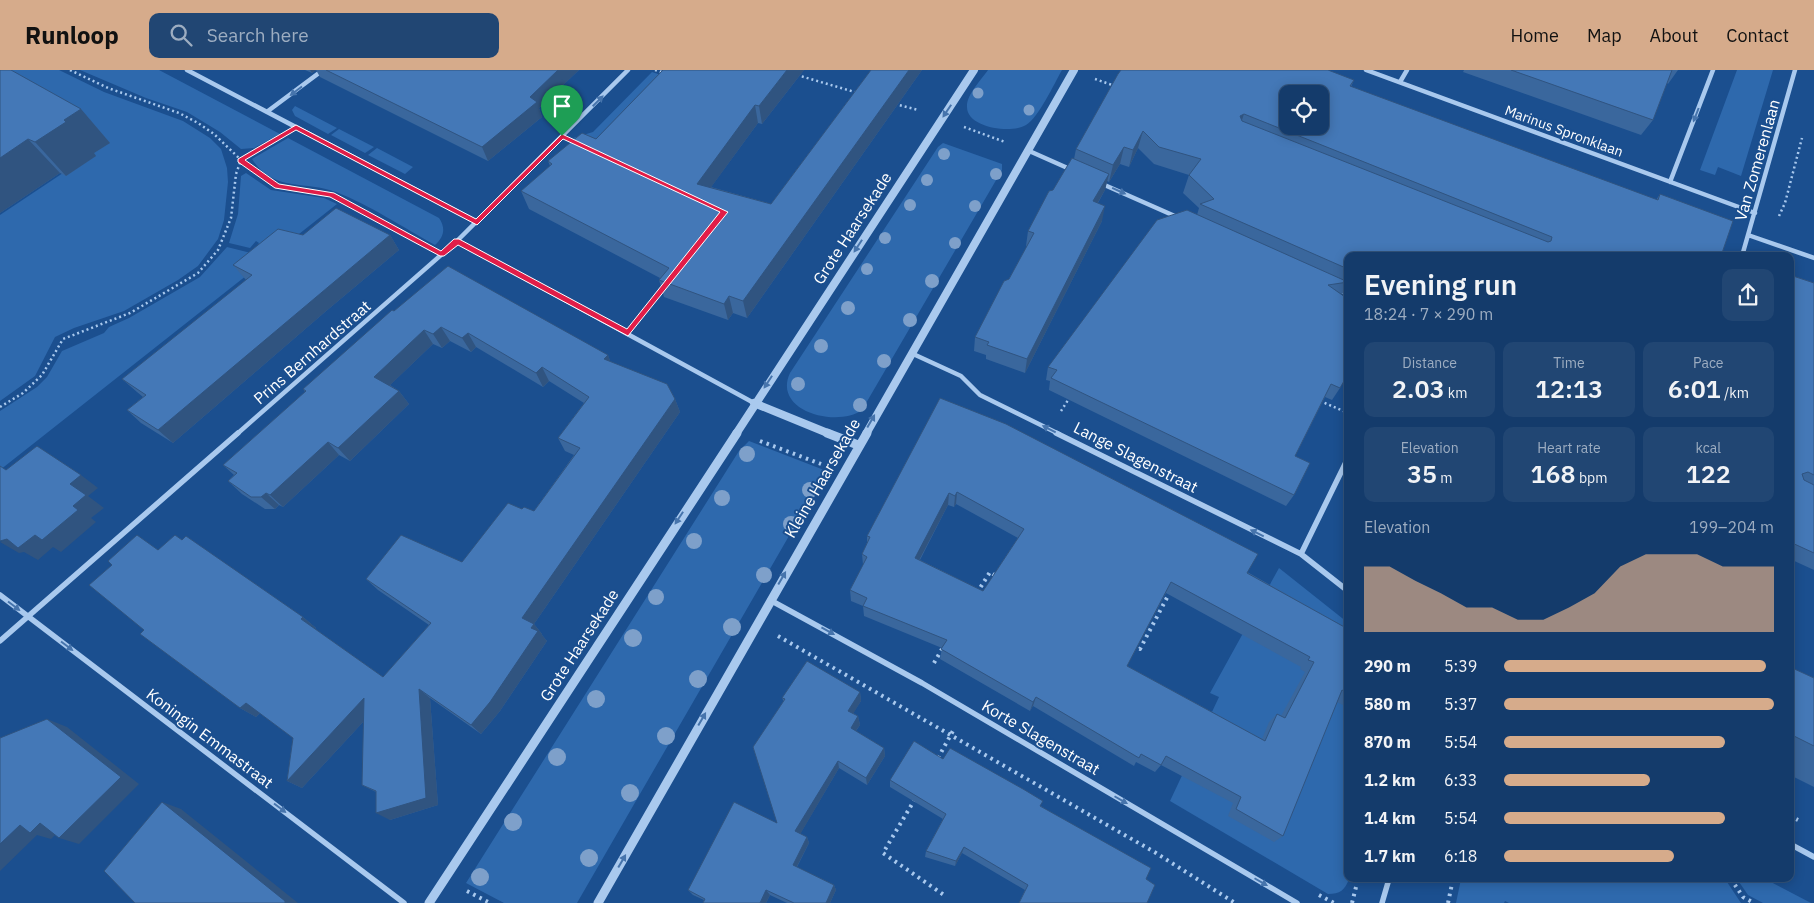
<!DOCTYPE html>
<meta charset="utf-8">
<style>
body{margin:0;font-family:"IBM Plex Sans",sans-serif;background:#214673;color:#f1f3f6;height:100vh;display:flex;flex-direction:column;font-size:19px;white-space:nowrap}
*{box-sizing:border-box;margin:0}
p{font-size:16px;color:#9dadc1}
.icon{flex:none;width:28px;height:28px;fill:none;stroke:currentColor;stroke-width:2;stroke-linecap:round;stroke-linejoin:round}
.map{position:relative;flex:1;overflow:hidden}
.details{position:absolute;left:1344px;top:182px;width:450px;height:630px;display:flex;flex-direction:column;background:#143b6b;border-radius:10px;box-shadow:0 2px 12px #0003,0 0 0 1px #33557e}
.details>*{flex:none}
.controls{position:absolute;left:1279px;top:15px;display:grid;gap:10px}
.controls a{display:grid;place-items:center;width:50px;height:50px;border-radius:10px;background:#143b6b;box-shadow:0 2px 12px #0003,0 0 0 1px #33557e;font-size:25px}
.pin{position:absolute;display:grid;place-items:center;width:42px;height:42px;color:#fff;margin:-51px -21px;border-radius:50% 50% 50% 0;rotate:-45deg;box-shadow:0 0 5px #0007}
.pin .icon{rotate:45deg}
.round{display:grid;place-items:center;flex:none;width:52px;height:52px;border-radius:10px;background:#214673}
.summary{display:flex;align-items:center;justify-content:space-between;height:85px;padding:0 20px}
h1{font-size:28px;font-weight:600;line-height:38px}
.figures{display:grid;grid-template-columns:repeat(3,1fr);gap:8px;height:85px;padding:5px 20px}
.figures div{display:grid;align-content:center;border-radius:10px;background:#214673;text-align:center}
.figures b{font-size:25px;font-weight:600}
.figures small{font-size:14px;font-weight:400}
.figures p{font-size:14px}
.chart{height:140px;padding:10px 20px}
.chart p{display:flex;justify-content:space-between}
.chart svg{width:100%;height:90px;margin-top:5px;fill:#d6ab8b;opacity:.7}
ul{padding:0 20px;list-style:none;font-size:16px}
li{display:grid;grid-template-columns:80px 60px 1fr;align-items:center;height:38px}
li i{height:12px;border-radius:6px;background:#d6ab8b}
header{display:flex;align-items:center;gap:30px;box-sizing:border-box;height:70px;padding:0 25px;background:#d6ab8b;color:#111}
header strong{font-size:24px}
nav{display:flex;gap:28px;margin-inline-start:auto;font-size:18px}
.search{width:350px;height:45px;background:#214673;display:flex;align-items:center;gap:12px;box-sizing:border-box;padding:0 18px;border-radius:10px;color:#9dadc1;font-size:19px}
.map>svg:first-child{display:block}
.green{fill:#2e69ad}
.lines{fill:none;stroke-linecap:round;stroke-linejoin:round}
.path-far1{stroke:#a9c9ee;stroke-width:2.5;stroke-dasharray:2 3;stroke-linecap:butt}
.path{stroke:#a9c9ee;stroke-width:4;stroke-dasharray:2.5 4.5;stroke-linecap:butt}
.minor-far1{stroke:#a9c9ee;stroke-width:4.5}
.minor{stroke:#a9c9ee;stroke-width:5.5}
.tertiary-far1{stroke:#a9c9ee;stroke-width:8}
.tertiary{stroke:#a9c9ee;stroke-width:9}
.tree{fill:#7ea0ca}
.wall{fill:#3a679d;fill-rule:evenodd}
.shaded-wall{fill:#305480}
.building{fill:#4478b7;stroke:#305480;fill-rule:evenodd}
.oneway{fill:#4674ac}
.route{fill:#e11d48;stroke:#fff;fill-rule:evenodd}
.labels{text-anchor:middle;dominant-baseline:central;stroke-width:4;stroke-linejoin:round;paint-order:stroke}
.far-street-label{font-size:14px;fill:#fff;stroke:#1b4f8f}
.street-label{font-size:16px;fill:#fff;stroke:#1b4f8f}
</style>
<header>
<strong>Runloop</strong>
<div class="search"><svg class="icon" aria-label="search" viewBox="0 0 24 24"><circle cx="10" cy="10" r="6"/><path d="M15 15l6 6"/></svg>Search here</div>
<nav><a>Home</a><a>Map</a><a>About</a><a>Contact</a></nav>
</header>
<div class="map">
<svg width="1814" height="833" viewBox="0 0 1814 833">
<rect width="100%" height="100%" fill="#1b4f8f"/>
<!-- green -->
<path class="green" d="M0,0H59L104,22L183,51L210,68L221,79L227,98L228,112L224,150L218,169L198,196L178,210L124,241L74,258L55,267L35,306L0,331V145L102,77Z
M80,0H159L280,64L254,78L241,79L220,62L187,42L146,28Z
M988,0H1062C1054,14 1039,47 1026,55C1012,64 967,58 967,37C966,25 982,9 988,0Z
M1737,0H1773L1741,106L1718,97L1715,105L1700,100Z
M652,2L664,6L599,73L590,74L573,68L593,62Z
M295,36L337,58L328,64L295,46L292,40Z
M339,59L374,77L365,83L331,65Z
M288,68L439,148C446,158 444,167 435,175C404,158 368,134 336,122C305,110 274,123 252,89Z
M943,73L1002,94V100L862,340C837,358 772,341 790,303L938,77Z
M377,78L413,97L405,104L368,85Z
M246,103L271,120L324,128L337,134L0,400V341L37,317L47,307L62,281L104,263L109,257L129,248L200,207L227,177L251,183L259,173L256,171L250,178L229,173L238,144L241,106Z
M749,371L824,400L823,407L577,833H504L466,813L739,381Z
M1279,498L1347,552L1349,809C1345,820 1340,824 1328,824L1170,731L1219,627L1210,623Z
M1461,809H1725L1741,833H1509L1505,831L1504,833H1456Z
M1737,809H1765L1811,833H1763L1748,825Z"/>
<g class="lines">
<!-- path-far1 -->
<path class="path-far1" d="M70,0L108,18L179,43L198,53L214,64L241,90L277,116L331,125L422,174
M655,0L665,3
M797,5L858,23
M1095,9L1115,16
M895,34L918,40
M964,57L1005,72
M1779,146L1785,133L1802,68
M642,246L664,217
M1320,331L1348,343
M0,337L23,323L42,305L63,269L130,243L198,203L218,180L231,148L236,104L241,90L275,71
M1061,341L1070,327"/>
<!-- path -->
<path class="path" d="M760,371L821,394
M977,523L990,502L996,506
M778,566L1156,783L1235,833
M1133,576L1140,579L1171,520
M934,593L942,579
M938,688L954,659
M915,729L883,783L944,825
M1790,746L1798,750
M1731,809L1743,827L1754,833
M467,821L490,833
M1319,825L1334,833
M1352,833L1358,809
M1448,833L1453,809"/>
<!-- minor-far1 -->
<path class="minor-far1" d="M187,0L477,152
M1366,0L1755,143
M1400,12L1407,0
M268,41L323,0
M1027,80L1072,100
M1670,112L1713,0
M1100,113L1177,147
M1748,165L1814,188
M457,171L754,333
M1742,186L1795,0
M1337,219L1348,224
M911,283L961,306L980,325L1059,364
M237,364L457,171L628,0"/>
<!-- minor -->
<path class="minor" d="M1056,363L1301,484L1348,521
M1301,484L1348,388
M0,525L404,833
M770,530L922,613L1297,833
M0,571L238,363
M1790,774L1814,787
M1382,833L1389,809"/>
<!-- tertiary-far1 -->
<path class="tertiary-far1" d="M754,333L830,364
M736,364L974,0
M866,364L1074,0"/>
<!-- tertiary -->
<path class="tertiary" d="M827,363L858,375
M429,833L737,363
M598,833L867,363"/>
</g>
<!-- trees -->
<g class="tree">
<circle cx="978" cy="23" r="5.5"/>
<circle cx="1029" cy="40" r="5.5"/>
<circle cx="944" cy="84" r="6"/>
<circle cx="996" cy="104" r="6"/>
<circle cx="927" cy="110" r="6"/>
<circle cx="910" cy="135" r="6"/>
<circle cx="975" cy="136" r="6"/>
<circle cx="885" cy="168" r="6"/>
<circle cx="955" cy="173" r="6"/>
<circle cx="867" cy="199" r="6"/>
<circle cx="932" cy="211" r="7"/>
<circle cx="848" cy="238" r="7"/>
<circle cx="910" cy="250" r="7"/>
<circle cx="821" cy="276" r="7"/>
<circle cx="884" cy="291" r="7"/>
<circle cx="798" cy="314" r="7"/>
<circle cx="860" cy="335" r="7"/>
<circle cx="747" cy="384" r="8"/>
<circle cx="810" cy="420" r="8"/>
<circle cx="722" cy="428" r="8"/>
<circle cx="791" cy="454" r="8"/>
<circle cx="694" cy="471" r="8"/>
<circle cx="764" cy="505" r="8"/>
<circle cx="656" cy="527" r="8"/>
<circle cx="732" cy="557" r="9"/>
<circle cx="633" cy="568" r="9"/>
<circle cx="698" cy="609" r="9"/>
<circle cx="596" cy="629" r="9"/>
<circle cx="666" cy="666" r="9"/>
<circle cx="557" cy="687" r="9"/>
<circle cx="630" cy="723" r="9"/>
<circle cx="513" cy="752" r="9"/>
<circle cx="589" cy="788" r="9"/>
<circle cx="480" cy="807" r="9"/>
</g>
<!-- wall -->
<path class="wall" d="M0,0L81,39L110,73L94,83L96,86L66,106L60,103L0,143Z
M305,0H579L539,38L542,47L488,91L320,7L316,0L312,3Z
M663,0H804L762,54L758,53L711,117L771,134L871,0H922L747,248L733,243L728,250L664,227L659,210L660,208L529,139L521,121L550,96L548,91L596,69Z
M1464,0H1678L1668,14L1667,13L1653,50L1641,65L1463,2Z
M1118,4L1354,10L1351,17L1656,130L1660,124L1721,186H1348V219L1345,218L1342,225L1340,318L1332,330L1325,327L1295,386L1294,425L1286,436L1049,320L1050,311L1046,310L1048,297L1197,145L1199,138L1183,123L1189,105L1154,94L1138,78L1129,97L1120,94L1109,112L1107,111L1105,120L1098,133L1102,151L1025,303L986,289V285L974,281L975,267L1009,209L1027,176H1026L1028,161L1053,120L1074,89L1076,79Z
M303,165H390L399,180L325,242L173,373L141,353L127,340L143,327L137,322L122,309L246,210L233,195Z
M1790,205L1814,213V500L1790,489Z
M394,241L608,285L610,291L675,329L680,342L534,554L542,564V565L547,571L500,641L481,664L430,628L438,735L390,750L376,722L362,715L364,651L302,718L287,711L293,668L260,643L256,647L240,638L144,560L158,480L303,547L316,558L315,559L383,607L429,555L378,520L366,509L462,492L522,439L534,441L574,385L565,381L558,368L584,333L549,311L543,317L476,277L471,282L450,271L442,278L433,274L390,315L399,321L409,334L350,391L339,385L283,437L279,435L275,439H265L242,424L228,411L234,405L223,395L305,322L303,319Z
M940,328L1348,559V635L1345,636L1337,632L1283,766L1274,772L1228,746L1233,733L1161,695L1155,702L1136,692L1134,696L1033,636L1030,641L940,589L942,578L864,546L863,536L851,531L850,520L863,495L862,484L867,473V466ZM956,434L1018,468L983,521L920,490L948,435L954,437ZM1166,523L1301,597L1300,599L1305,602L1281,646L1277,644L1269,652L1262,669L1127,596Z
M1790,597L1814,608V717L1790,705Z
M860,622L861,631L853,643L858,646L860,655L856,661L884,678L885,686L867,715L839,698L800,764L807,767L809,773L797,797L834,815L836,820L830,833H787L770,825L766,833H703L704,830L693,825L688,820L777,753L784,632L782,628Z
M943,689L1041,736L1146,809L1147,833H1019L1025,820L962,783L955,796L925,787L926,781L943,749L890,717V710Z"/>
<!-- shaded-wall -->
<path class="shaded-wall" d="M310,0H316L312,3Z
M558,0H579L539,38L542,47L488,91L482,77L530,27Z
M787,0H804L762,54L759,36Z
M909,0H922L747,248L743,231Z
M755,35L758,53L701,131L697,114Z
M81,39L110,73L94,83L96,86L66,106L35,72L64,50Z
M1244,44L1238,62L1240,46Z
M1143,61L1138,78L1129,97L1133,80Z
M28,69L60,103L0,143V88Z
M1124,77L1120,94L1109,112L1113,95Z
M1109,104L1105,120L1090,146L1093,131Z
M1105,136L1102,151L1025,303L1027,289Z
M390,165L399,180L325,242L173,373L158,360L315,228Z
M729,226L733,243L728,250L724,234Z
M441,257L450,271L442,278L433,264Z
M424,260L433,274L385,320L374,307Z
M468,263L476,277L471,282L462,268Z
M608,285L613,299L604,289Z
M542,297L549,311L543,317L536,303Z
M399,321L409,334L350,391L338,378Z
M675,329L680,342L534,554L542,564V565L547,571L500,641L481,664L471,655L531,558L522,548Z
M328,372L339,385L283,437L270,425Z
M81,405L98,418L88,426L104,438L91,448L96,452L61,482L53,477L38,490L24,482L19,483L0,472L7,469L73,436L70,414Z
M957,422L956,434L954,437L955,426Z
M266,423L279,435L275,439L261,427Z
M949,423L948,435L915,498V488Z
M303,547L316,558L315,559L301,549Z
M419,619L430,628L438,735L390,750L376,743Z
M860,622L861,631L850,649L848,641Z
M1036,627L1033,636L1030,641L1033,632Z
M364,628L377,637L302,718L287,711Z
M246,633L261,642L256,647L240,638Z
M858,646L860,655L852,666L851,658Z
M47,649L67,657L139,714L79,774L59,768Z
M884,678L885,686L867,715L866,708Z
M838,691L839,698L798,768L795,761Z
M162,732L181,739L298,833H285Z
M40,753L61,759L51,769L37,765L0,801V774L20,755Z
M807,767L809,773L795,800L793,795Z
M964,777L962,783L955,796L956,791Z
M834,815L836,820L830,833H826Z
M766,820L770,825L766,833H760Z"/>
<!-- building -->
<path class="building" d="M0,0H11L81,39L64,50L66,52L35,72L28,69L0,88Z
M326,0H558L530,27L537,32L482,77Z
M663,0H787L759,36L755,35L697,114L771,134L871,0H909L743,231L729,226L724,234L659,210L669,198L521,121L552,94L548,91L582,63L596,69Z
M1121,0H1328L1354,10L1350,16L1658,130L1660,124L1733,151L1721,186H1348V199L1200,134L1214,129L1189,105L1201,89L1159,77L1143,61L1133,80L1124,77L1113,95L1076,79L1118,4ZM1288,24H1320V56H1288ZM1244,44L1552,167L1551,171L1548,172L1242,51L1240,46Z
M1511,0H1672L1653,50Z
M1072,88L1109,104L1093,131L1105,136L1027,289L987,275L989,272L975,267L1004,211L1009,209L1034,163L1028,161L1049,121L1053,120Z
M336,138L390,165L315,228L158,360L127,340L146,325L122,309L252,205L233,195L278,159L303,165Z
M1187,140L1348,212L1328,215L1348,229V304L1340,318L1331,314L1295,386L1310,393L1294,425L1051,308L1057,300L1048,297L1157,150Z
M448,196L608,285L604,289L667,314L675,329L522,548L534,554L531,558L538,561L490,632L471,655L419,619L426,728L376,743V721L362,715L364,628L287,711L293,668L246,633L240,638L140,564L144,560L89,515L112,495L108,491L137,465L158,480L175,465L182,470L186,466L303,547L301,549L383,607L431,553L366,509L401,465L462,492L508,433L522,439L524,437L534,441L580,378L558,368L589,327L542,297L536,303L468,263L462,268L441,257L433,264L424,260L374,307L399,321L338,378L328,372L270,425L266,423L261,427H251L228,411L237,403L223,395L306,321L303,319L392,240L394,241Z
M1790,205L1814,213V405L1808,402L1802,404L1804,410L1814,415V483L1790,472Z
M940,328L1006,354L1258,484L1247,503L1348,559V623L1342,620L1283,766L1236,739L1241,727L1166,686L1161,695L1141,684L1139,688L1036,627L1033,632L941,579L947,570L863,536L867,528L850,520L867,487L862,484L870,467L867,466ZM957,422L1024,459L983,521L915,488L949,423L955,426ZM1171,512L1310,587L1308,590L1314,592L1285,648L1277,644L1265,671L1127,596Z
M37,376L81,405L70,414L86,425L73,436L78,440L42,470L35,465L18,478L7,469L0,471V396L6,400Z
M807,591L860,622L848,641L858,646L851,658L884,678L866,708L838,691L795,761L807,767L793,795L834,815L826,833H794L766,820L760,833H703L705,829L688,820L734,732L777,753L753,677L785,629L782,628Z
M1790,597L1814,608V676L1790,664Z
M47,649L121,707L59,768L40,753L30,763L20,755L0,774V668Z
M914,671L943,689L950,678L1023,719L1043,731L1040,736L1151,798L1146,809L1155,815L1147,833H1019L1028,815L964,777L956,791L926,781L946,744L890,710Z
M162,732L285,831V833H135L104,801Z"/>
<!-- one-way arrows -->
<defs><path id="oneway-solid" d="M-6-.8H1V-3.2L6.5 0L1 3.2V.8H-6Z" transform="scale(1.25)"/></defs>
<g class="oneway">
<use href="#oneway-solid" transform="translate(296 21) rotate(143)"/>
<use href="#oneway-solid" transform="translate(598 31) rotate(-45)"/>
<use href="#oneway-solid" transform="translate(947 41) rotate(124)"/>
<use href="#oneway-solid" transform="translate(1696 45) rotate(111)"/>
<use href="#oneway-solid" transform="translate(1119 121) rotate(24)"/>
<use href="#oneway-solid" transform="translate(858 176) rotate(123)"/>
<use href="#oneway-solid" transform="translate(768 312) rotate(123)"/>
<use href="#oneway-solid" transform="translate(871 351) rotate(-60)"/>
<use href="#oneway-solid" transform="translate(1049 359) rotate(-153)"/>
<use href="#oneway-solid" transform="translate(679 448) rotate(123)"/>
<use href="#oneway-solid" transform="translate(1257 463) rotate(-154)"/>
<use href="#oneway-solid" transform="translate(782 508) rotate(-60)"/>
<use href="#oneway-solid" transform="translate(14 536) rotate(37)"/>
<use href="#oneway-solid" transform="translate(828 561) rotate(29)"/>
<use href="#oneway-solid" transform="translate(67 576) rotate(37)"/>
<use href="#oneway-solid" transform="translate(702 649) rotate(-60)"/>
<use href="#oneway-solid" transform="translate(1121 730) rotate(30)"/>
<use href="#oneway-solid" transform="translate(280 738) rotate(37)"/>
<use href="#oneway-solid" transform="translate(622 791) rotate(-60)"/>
<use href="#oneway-solid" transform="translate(1261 812) rotate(30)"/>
</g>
<!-- route -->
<path class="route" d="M296,55L476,149L562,64L728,142L628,266L458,175L444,186H440L330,127L275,118L238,92V89ZM296,60L477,155L563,69L720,142L627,259L459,169H454L441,181L334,123L279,114L245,90Z"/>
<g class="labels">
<!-- far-street labels -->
<g class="far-street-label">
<text transform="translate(1564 61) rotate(20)">Marinus Spronklaan</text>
</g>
<!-- street labels -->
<g class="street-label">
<text transform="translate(1757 90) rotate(-74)">Van Zomerenlaan</text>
<text transform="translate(852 158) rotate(-57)">Grote Haarsekade</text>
<text transform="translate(312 282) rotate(-41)">Prins Bernhardstraat</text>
<text transform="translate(1136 387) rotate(27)">Lange Slagenstraat</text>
<text transform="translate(822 408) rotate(-60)">Kleine Haarsekade</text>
<text transform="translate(579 575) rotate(-57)">Grote Haarsekade</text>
<text transform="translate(1041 667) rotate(30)">Korte Slagenstraat</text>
<text transform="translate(210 668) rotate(37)">Koningin Emmastraat</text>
</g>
</g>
</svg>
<div class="controls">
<a><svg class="icon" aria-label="locate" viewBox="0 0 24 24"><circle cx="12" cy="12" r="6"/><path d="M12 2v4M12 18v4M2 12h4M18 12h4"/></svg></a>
</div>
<div class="pin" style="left:562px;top:66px;background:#1e9e55"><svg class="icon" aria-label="arrive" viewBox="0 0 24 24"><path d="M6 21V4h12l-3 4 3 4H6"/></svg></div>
<section class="details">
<div class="summary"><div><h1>Evening run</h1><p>18:24 · 7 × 290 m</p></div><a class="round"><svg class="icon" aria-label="share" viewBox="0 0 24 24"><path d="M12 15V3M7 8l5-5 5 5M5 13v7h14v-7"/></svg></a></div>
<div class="figures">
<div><p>Distance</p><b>2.03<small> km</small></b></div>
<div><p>Time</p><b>12:13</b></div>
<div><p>Pace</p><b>6:01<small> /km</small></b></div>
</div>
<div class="figures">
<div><p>Elevation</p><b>35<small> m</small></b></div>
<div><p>Heart rate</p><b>168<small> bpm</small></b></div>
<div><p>kcal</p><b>122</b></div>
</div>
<div class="chart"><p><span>Elevation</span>199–204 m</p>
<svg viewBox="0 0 160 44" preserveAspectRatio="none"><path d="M0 44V12L10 12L20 19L30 25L40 32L50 32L60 38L70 38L80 32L90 25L100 12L110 6L120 6L130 6L140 12L150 12L160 12V44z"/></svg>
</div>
<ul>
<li><b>290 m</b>5:39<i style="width:97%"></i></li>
<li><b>580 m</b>5:37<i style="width:100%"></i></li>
<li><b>870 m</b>5:54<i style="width:82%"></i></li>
<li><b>1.2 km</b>6:33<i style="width:54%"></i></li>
<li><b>1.4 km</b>5:54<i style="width:82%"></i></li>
<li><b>1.7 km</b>6:18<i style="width:63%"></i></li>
</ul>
</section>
</div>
